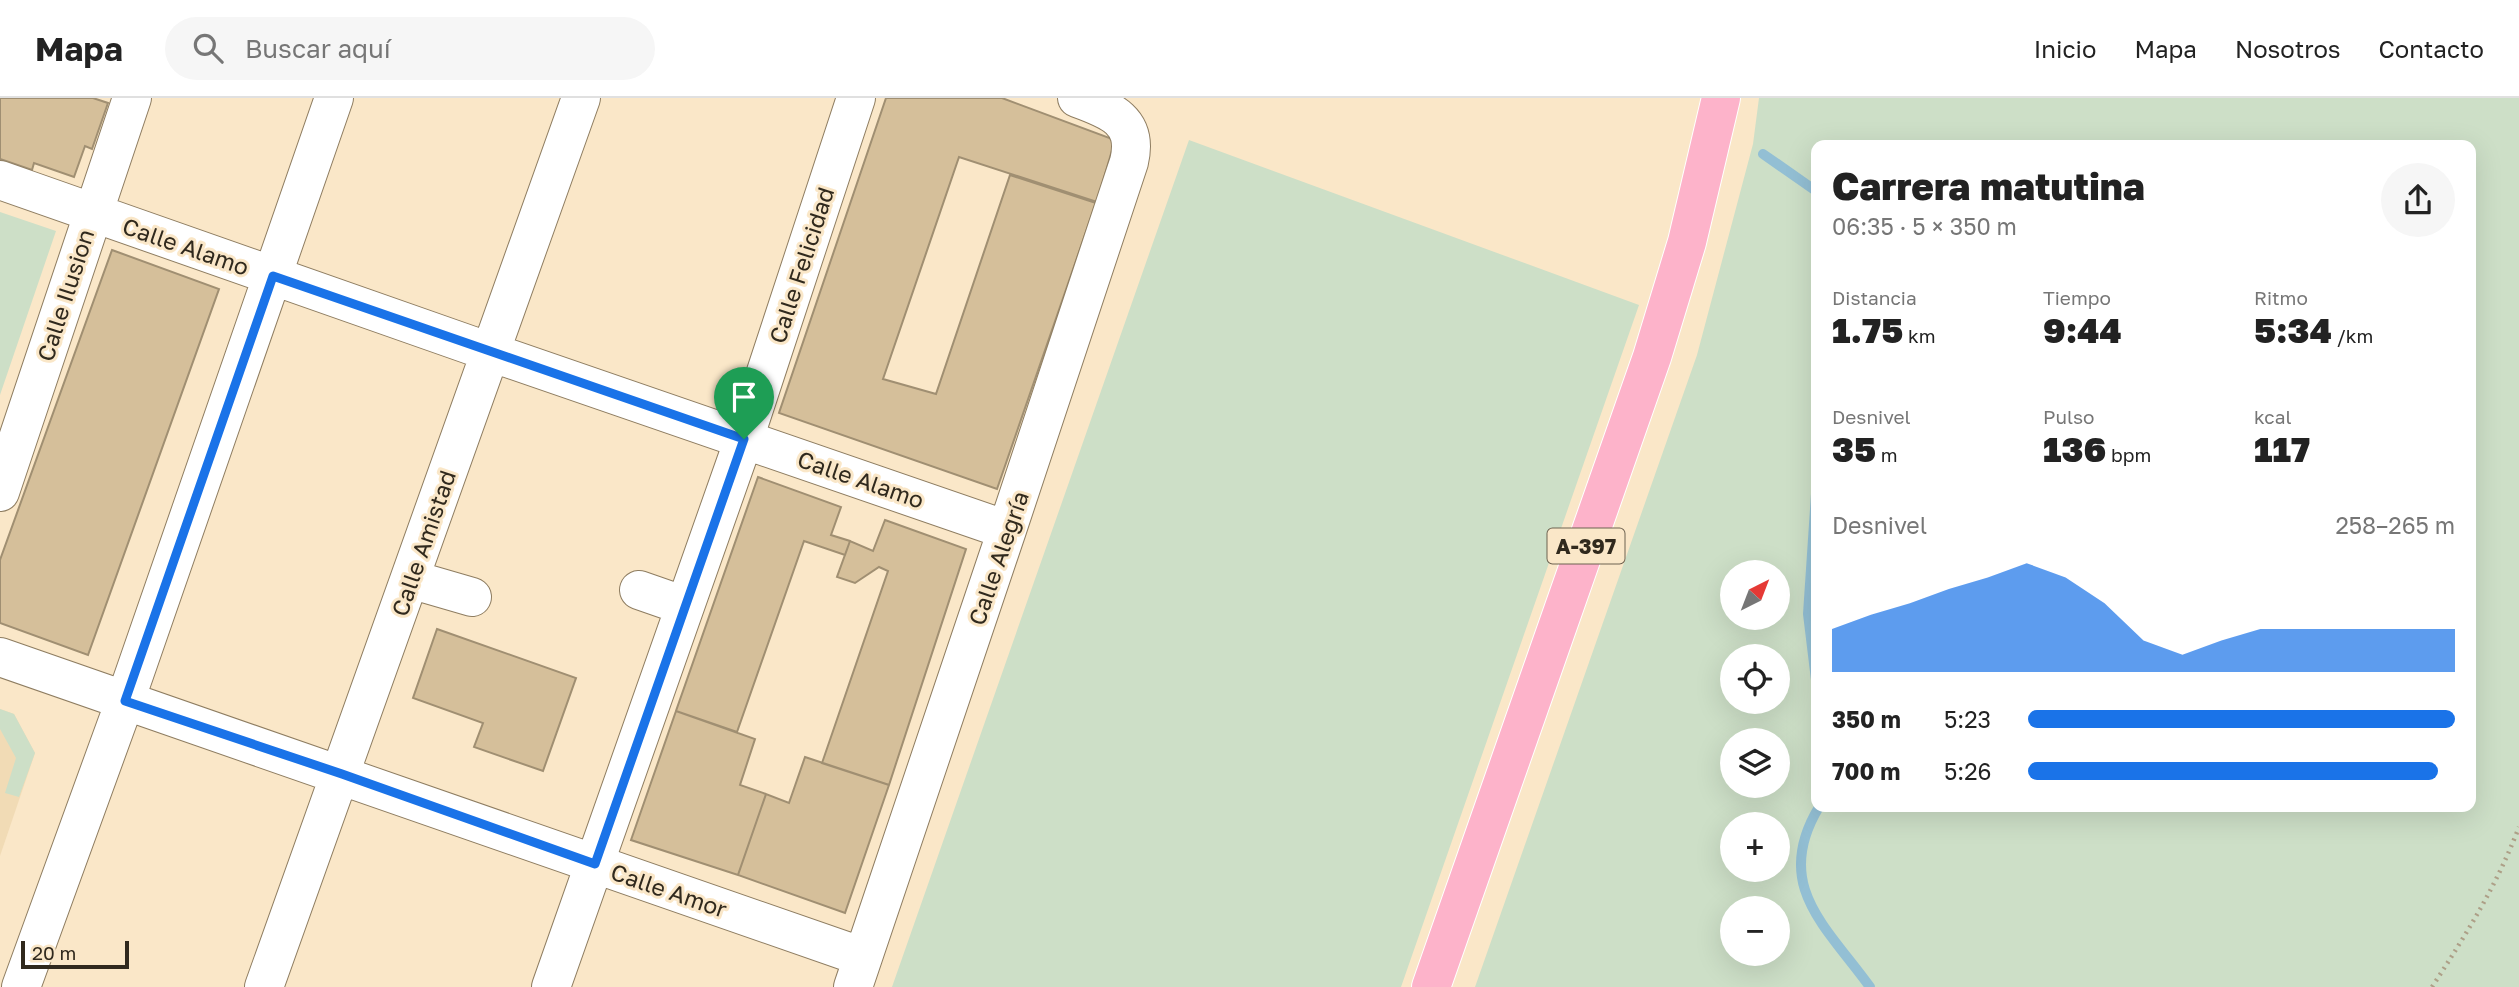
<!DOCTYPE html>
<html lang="es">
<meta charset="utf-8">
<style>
body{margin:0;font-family:"Golos Text",sans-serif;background:#f6f6f6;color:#222;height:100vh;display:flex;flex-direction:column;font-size:26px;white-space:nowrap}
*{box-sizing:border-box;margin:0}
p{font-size:23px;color:#767676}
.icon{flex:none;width:38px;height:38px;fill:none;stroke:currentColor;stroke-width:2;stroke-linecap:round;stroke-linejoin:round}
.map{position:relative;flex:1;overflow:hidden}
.details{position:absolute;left:1811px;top:42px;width:665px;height:672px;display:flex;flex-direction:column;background:#fff;border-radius:14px;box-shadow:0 7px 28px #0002}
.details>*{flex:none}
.needle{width:46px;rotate:42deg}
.tools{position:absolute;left:1720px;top:462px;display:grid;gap:14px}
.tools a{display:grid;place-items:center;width:70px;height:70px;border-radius:50%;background:#fff;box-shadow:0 7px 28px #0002;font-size:35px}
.scale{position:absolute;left:21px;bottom:18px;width:108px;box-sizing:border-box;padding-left:7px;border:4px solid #30291d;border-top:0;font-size:19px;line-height:24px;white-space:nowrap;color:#30291d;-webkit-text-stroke:5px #fae7c8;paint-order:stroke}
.pin{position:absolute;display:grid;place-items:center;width:60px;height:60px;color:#fff;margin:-72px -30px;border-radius:50% 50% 50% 0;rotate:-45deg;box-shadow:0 0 7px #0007}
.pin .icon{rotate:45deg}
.round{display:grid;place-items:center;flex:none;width:74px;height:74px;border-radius:37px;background:#f6f6f6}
.overview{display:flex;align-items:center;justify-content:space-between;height:119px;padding:0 21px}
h1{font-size:38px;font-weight:800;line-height:52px}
.stats{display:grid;grid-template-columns:repeat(3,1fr);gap:10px;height:119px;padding:7px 21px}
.stats div{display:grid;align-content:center}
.stats b{font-size:35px;font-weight:800}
.stats small{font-size:19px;font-weight:400}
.stats p{font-size:19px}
.chart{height:196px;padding:14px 21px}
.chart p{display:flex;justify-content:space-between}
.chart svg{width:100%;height:126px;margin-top:7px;fill:#1a73e8;opacity:.7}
ul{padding:0 21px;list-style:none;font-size:23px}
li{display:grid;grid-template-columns:112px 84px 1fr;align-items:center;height:52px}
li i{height:18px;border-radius:9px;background:#1a73e8}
header{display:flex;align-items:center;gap:42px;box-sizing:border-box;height:98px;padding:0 35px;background:#fff;border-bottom:2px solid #e0e0e0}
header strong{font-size:33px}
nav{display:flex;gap:38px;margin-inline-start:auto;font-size:24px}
.search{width:490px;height:63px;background:#f6f6f6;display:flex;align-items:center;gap:18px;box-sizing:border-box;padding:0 24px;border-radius:38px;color:#767676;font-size:26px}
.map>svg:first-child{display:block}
.built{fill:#f1dbb5}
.green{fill:#cddfc7;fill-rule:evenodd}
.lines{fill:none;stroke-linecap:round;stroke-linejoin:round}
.stream{stroke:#93bfd4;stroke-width:10}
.building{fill:#d5bf9a;stroke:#a08f72;stroke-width:2}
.minor-casing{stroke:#8e7d61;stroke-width:40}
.major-casing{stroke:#fff;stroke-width:40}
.path{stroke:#ad9f87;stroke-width:4.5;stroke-dasharray:2 5;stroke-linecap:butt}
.minor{stroke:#fff;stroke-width:38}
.major{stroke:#fdb3ca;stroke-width:38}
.route-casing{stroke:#fff;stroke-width:14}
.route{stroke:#1a73e8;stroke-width:9}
.labels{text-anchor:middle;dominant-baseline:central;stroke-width:6;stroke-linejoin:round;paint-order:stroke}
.shield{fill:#fae7c8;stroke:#6d6250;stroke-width:2}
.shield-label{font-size:21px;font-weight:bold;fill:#30291d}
.street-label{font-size:23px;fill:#30291d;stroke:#fae7c8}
</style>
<header>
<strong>Mapa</strong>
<div class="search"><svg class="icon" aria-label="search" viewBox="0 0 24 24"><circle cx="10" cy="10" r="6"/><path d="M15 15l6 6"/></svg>Buscar aquí</div>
<nav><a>Inicio</a><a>Mapa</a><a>Nosotros</a><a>Contacto</a></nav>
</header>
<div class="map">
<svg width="2519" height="889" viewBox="0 0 2519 889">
<rect width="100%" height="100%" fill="#fae7c8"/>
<!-- built -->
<path class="built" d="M0,611L14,616L35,655L0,758Z"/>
<!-- green -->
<path class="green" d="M1759,0H2519V889H1475L1697,257L1753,46ZM1816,47H2471V709H1816ZM1732,474H1778V520H1732ZM1732,558H1778V604H1732ZM1732,642H1778V688H1732ZM1732,726H1778V772H1732ZM1732,810H1778V856H1732Z
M1189,42L1639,207L1401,889H892Z
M0,114L56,133L0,297Z
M0,611L14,616L35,655L19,699L5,695L16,660L0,631Z"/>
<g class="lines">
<!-- stream -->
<path class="stream" d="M1763,56L1816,93
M1816,396L1808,516L1816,582
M1819,709C1772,787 1826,828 1870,889"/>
</g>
<!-- building -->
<path class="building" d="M0,0H93L108,5L92,51L85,48L74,79L34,65L32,72L0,61Z
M886,0H1002L1115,42L1097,104L959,59L883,281L936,296L1010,77L1096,105L997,391L779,315Z
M112,152L219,191L88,557L0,525V462Z
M758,379L841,409L831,437L850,443L845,457L804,443L737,634L676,613Z
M885,422L966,451L889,687L822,665L888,473L879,469L855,485L837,479L850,443L873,453Z
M437,531L576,580L543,673L474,649L483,625L413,600Z
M676,613L755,641L740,687L766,696L738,777L631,742Z
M805,659L889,687L845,815L738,777L766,696L789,705Z"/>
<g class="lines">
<!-- minor casing -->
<g class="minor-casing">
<path id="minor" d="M0,82L490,254L1007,432
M0,394L132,0
M410,481L472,499
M639,492L685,508
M0,559L863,859
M21,889L125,603L334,0
M264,889L581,0
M551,889L744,341L856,0
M853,889L1007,432L1129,64C1139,22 1110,12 1077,0"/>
</g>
<!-- major casing -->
<g class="major-casing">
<path id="major" d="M1431,889L1652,259L1687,144L1721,0"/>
</g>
<!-- path -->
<path class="path" d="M2432,889C2467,835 2496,789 2519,729"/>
<!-- minor -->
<use href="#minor" class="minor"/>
<!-- major -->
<use href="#major" class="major"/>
</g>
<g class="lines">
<!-- route casing -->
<g class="route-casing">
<path id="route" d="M273,178L744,341L595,766L342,676L125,603Z"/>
</g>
<!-- route -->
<use href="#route" class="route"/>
</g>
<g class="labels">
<!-- shield labels -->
<rect class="shield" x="1547.5" y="430.5" width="77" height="35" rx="5"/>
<g class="shield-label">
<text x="1586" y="448">A-397</text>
</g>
<!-- street labels -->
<g class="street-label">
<text transform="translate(186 148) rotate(19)">Calle Alamo</text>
<text transform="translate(801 167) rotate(-72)">Calle Felicidad</text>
<text transform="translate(65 197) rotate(-72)">Calle Ilusion</text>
<text transform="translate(861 381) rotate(19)">Calle Alamo</text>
<text transform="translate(423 445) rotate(-71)">Calle Amistad</text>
<text transform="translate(998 460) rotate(-71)">Calle Alegría</text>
<text transform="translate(669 792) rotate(19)">Calle Amor</text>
</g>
</g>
</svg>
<div class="tools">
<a><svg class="needle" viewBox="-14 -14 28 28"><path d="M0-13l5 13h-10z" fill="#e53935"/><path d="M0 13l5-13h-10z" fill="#767676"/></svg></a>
<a><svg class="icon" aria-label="locate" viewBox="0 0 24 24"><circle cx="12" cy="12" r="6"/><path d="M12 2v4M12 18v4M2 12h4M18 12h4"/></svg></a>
<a><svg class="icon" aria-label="layers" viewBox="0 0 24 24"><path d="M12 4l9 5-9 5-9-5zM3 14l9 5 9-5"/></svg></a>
<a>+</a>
<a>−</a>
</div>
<div class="scale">20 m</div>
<div class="pin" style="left:744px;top:341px;background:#1e9e55"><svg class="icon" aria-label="arrive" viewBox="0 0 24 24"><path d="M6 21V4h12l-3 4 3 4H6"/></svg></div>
<section class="details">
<div class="overview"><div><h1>Carrera matutina</h1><p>06:35 · 5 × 350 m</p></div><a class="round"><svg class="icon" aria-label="share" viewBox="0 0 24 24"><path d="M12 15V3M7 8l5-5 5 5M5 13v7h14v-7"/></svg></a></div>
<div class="stats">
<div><p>Distancia</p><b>1.75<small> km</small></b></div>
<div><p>Tiempo</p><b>9:44</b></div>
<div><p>Ritmo</p><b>5:34<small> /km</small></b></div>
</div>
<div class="stats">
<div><p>Desnivel</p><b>35<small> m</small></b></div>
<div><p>Pulso</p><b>136<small> bpm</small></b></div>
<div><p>kcal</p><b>117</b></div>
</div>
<div class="chart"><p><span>Desnivel</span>258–265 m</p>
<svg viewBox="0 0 160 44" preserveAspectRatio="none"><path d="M0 44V29L10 24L20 20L30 15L40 11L50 6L60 11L70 20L80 33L90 38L100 33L110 29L120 29L130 29L140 29L150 29L160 29V44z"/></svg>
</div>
<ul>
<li><b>350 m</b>5:23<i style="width:100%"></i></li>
<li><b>700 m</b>5:26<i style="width:96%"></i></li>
</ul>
</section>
</div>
